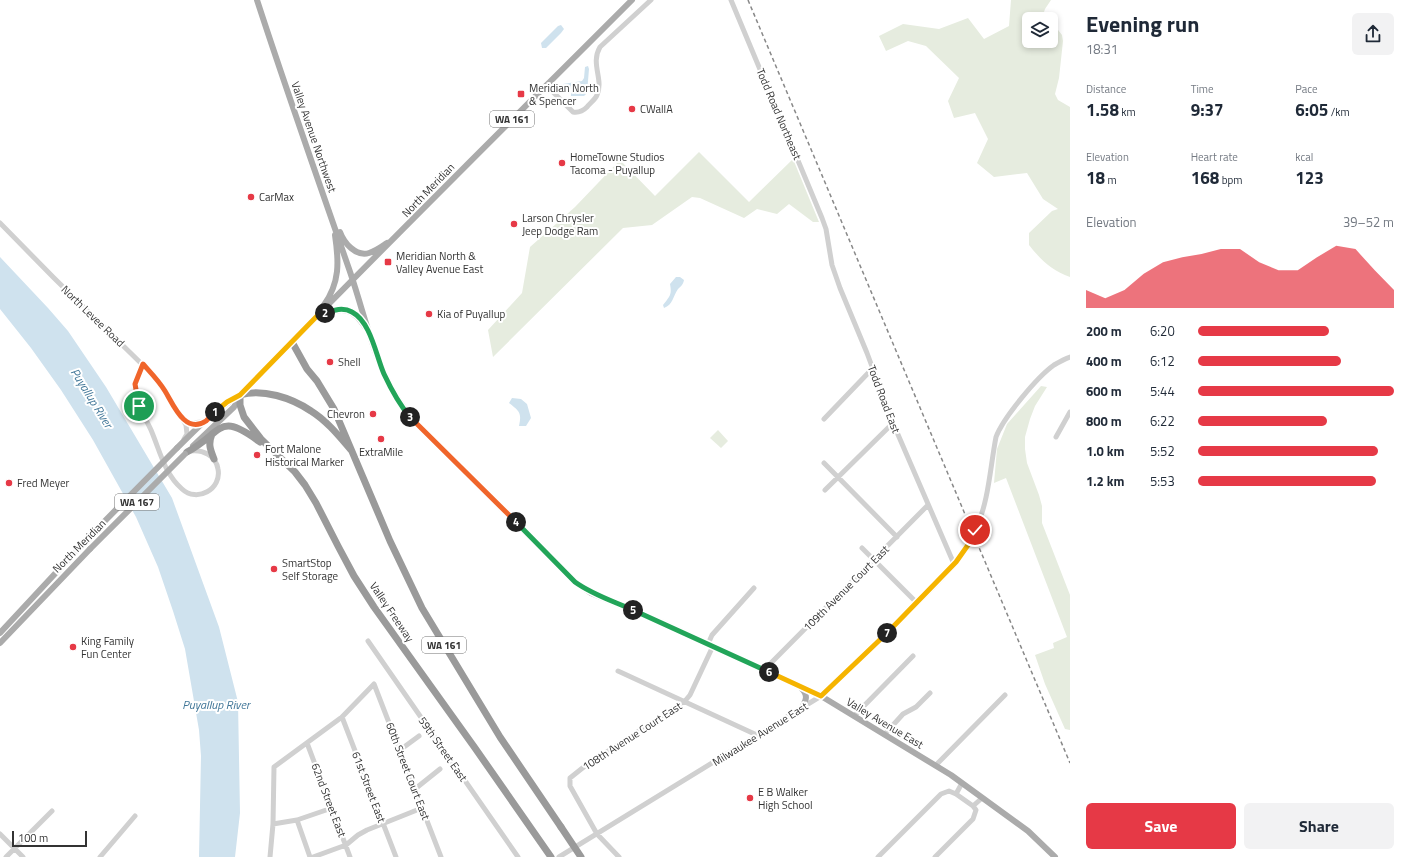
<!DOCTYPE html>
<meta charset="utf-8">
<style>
body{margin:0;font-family:"Titillium Web",sans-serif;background:#f2f2f3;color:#1f2937;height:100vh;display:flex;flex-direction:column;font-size:15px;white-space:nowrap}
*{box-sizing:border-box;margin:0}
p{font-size:13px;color:#747a83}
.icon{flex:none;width:22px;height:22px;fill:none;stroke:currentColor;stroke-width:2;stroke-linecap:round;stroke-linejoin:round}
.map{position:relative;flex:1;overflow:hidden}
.details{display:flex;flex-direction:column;background:#fff;width:340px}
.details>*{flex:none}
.tools{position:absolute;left:1022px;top:12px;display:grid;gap:8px}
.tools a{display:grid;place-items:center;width:36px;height:36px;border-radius:6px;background:#fff;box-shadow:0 2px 6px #0003;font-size:20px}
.scale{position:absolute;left:12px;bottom:10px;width:75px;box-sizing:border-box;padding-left:4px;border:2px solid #333;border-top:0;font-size:11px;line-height:14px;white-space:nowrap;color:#333;-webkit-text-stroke:3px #fff;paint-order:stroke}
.pin{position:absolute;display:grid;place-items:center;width:34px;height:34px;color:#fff;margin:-17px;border:2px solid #fff;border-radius:50%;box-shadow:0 1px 4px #0007}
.km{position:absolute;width:20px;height:20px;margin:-10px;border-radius:50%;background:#222;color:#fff;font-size:11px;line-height:20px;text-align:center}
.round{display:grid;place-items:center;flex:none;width:42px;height:42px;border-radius:6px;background:#f2f2f3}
.summary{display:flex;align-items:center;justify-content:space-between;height:68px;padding:0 16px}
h1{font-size:22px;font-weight:700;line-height:30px}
.figures{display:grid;grid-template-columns:repeat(3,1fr);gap:6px;height:68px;padding:4px 16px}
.figures div{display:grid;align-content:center}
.figures b{font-size:17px;font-weight:700}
.figures small{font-size:11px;font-weight:400}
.figures p{font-size:11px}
.chart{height:112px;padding:8px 16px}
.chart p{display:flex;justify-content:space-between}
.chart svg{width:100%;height:72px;margin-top:4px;fill:#e63946;opacity:.7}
.button{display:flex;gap:8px;margin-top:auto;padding:8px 16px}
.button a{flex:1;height:46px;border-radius:6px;background:#e63946;color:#fff;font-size:16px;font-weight:700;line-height:46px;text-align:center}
.button a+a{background:#f2f2f3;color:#1f2937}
ul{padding:0 16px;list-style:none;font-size:13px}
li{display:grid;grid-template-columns:64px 48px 1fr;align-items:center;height:30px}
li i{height:10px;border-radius:5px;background:#e63946}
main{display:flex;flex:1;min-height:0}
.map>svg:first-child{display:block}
.green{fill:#e6ecdf}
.water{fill:#cfe2ee}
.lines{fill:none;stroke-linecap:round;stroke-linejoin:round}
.minor{stroke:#d0d0d0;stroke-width:5}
.major{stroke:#ababab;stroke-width:6}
.highway{stroke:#9a9a9a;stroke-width:7}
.rail{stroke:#888;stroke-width:1.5;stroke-dasharray:4 3;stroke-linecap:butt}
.major-bridge{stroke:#ababab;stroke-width:6}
.highway-bridge{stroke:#9a9a9a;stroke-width:7}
.split-1-casing{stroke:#fff;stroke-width:8}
.split-2-casing{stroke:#fff;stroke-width:8}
.split-3-casing{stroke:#fff;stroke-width:8}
.split-4-casing{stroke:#fff;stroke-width:8}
.split-5-casing{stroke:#fff;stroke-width:8}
.split-6-casing{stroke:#fff;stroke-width:8}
.split-7-casing{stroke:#fff;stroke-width:8}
.split-8-casing{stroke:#fff;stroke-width:8}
.split-1{stroke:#f0652b;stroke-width:5}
.split-2{stroke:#f5b400;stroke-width:5}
.split-3{stroke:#22a559;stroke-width:5}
.split-4{stroke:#f0652b;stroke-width:5}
.split-5{stroke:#22a559;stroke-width:5}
.split-6{stroke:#22a559;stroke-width:5}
.split-7{stroke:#f5b400;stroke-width:5}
.split-8{stroke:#f5b400;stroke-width:5}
.poi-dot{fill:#e63946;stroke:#fff;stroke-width:1.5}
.labels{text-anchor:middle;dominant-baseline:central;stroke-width:4;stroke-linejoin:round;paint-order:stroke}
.shield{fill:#fff;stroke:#707070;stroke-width:1}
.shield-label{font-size:10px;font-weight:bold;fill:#333}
.poi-label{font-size:11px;fill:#333;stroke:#fff;text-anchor:start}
.street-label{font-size:11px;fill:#333;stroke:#fff}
.water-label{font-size:12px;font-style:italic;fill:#3f7597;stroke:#fff}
</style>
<main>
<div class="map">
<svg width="1070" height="857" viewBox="0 0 1070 857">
<rect width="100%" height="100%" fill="#fff"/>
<!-- green -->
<path class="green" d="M1011,0H1051L1045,9L1044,12L1049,19H1029V41H1051V21L1062,35L1063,41L1059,78L1055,94L1058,100L1070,107V277C1052,271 1040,259 1029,245V233L1052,211L1058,209L1043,199L1027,173L994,177L977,163L988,139L975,113L954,118L948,101L959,78L926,46L908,41L886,51L879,36L903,24L939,29L968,18L984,39L1009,26Z
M699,152L749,202L793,159L819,222H813L789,204L777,214L757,209L744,218L700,198L692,197L652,225L623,228L493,357L488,330L522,293L530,247L575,207L620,160L655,196Z
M1041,386L1047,387L1035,406L1030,419L1025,437V449L1027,463L1039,495L1042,506V523L1070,595V730L1065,729L1045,684L1035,655L1054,648L1053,643L1067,637L1006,478L994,483L997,449L1007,424Z
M718,430L728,441L721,448L710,438Z"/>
<!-- water -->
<path class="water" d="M561,25L564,29L561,33L546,48H542L541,43L558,26Z
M588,66L589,69L587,93L584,96H571V93H582L584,90C578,87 570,92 563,87V84L582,81L584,78L585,67Z
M0,257L48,308L68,331L106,387L172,498L219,627L238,702L240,813L235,857H199L201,756L199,730L185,649L173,611L158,567L136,517L93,440L61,390L31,348L0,309Z
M676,277H680L684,280C683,285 681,286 678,289C673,296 673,305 664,308L663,305C670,296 672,295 670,284Z
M512,398L521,399L527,404L531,418L526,426H519C522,412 519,411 509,403Z"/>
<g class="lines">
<!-- minor -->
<path class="minor" d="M731,0L822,218L826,229L832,265L840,288L867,353L893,423L954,564
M546,85L573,112C579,113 583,111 587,107C590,103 595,100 597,95C604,79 590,64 600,47L651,0
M0,223L54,278L155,377L186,425L187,434L184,439
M143,364C139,373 134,381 135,390C137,405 145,417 151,430C160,451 164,473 182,489C197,503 222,489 218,469C216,456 203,449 190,451
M184,419L191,423L202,422
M824,419L872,369
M1056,437L1070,412
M824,463L897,537
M825,490L893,423
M862,548L917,603
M368,641L518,857
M708,644L712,635L754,588
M764,670L928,505
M618,671L759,736
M854,716L913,656
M342,717L396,857
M885,734L903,714L916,707L930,693
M307,743L350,857
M400,750L419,736
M936,765L1005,695
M415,789L440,769
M956,794L973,806
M297,820L310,857
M273,824L297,820L332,808
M0,834L23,857
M6,857L52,811
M100,857L135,816
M270,857L273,824L274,767L342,717L374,684L441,857
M313,857L346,845L358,835L367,830L422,808
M559,857L821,696C849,670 875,644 902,618C929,591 961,564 976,529C989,500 990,468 996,437C1003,418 1037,377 1054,365C1059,362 1064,359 1070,357
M619,857L597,834L570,786V778L585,766L685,701L690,695L713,646
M878,857L941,794L949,791L956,794L962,783
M935,857L973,819L976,810L973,806L982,798"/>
<!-- major -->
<path class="major" d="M257,0C286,89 317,177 348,266C367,319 376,380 416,423L575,582L591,593L663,623L821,696L951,775L1028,831L1055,857
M340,232C344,243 356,257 369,253C376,251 381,247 387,243
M324,305C340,282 339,262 335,235
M320,314C344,307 352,307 366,328
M193,446L234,407L240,395C369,261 501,131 632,0
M177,448C196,429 216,408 240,395
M0,633L90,536
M0,643L90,549
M801,688C809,695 806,701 801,709"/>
<!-- highway -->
<path class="highway" d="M292,342L307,369L317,381L334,409L390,541L422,608L500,737L561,827
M212,434C208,444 210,449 214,459
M351,450C339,436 327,421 311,411C292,398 262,388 240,395V405L244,417L261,439L295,472L305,485L316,503L338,546L354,576L374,607L475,748L551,857
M187,452C223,433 217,410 260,442"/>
<!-- rail -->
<path class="rail" d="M748,0L1070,763"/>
<!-- major-bridge -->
<path class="major-bridge" d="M90,536L177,448
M90,549L185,454"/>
<!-- highway-bridge -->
<path class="highway-bridge" d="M561,827L581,857"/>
</g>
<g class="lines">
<!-- split-1 casing -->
<g class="split-1-casing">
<path id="split-1" d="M139,406L135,384L143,364C151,373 159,381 165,391C173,404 185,435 206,421C209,418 212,415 215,412"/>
</g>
<!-- split-2 casing -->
<g class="split-2-casing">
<path id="split-2" d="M215,412L227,402L240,395L318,315L325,313"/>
</g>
<!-- split-3 casing -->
<g class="split-3-casing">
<path id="split-3" d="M325,313C334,310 343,307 352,312C371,322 376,356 384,374C391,389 399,404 410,417"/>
</g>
<!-- split-4 casing -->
<g class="split-4-casing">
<path id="split-4" d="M410,417L516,522"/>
</g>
<!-- split-5 casing -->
<g class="split-5-casing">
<path id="split-5" d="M516,522L575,582C593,595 613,601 633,610"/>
</g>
<!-- split-6 casing -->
<g class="split-6-casing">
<path id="split-6" d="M633,610L769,672"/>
</g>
<!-- split-7 casing -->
<g class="split-7-casing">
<path id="split-7" d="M769,672L821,696L887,633"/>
</g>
<!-- split-8 casing -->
<g class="split-8-casing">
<path id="split-8" d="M887,633L956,562L968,545L975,530"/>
</g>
<!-- split-1 -->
<use href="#split-1" class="split-1"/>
<!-- split-2 -->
<use href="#split-2" class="split-2"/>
<!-- split-3 -->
<use href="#split-3" class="split-3"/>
<!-- split-4 -->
<use href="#split-4" class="split-4"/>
<!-- split-5 -->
<use href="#split-5" class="split-5"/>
<!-- split-6 -->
<use href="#split-6" class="split-6"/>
<!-- split-7 -->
<use href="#split-7" class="split-7"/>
<!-- split-8 -->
<use href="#split-8" class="split-8"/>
</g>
<!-- markers -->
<g class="poi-dot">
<rect x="517" y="90" width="8" height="8" rx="2"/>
<circle cx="632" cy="109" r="4"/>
<circle cx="562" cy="163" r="4"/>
<circle cx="251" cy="197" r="4"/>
<circle cx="514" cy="224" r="4"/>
<rect x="384" y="258" width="8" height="8" rx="2"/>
<circle cx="429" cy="314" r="4"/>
<circle cx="330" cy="362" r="4"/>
<circle cx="373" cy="414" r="4"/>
<circle cx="381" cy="439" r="4"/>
<circle cx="257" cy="455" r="4"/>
<circle cx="9" cy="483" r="4"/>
<circle cx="274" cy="569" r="4"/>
<circle cx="73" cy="647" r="4"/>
<circle cx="750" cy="798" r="4"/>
</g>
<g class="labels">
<!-- shield labels -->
<g class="shield">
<rect x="490" y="111" width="44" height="16" rx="3"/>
<rect x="115" y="494" width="44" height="16" rx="3"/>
<rect x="422" y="637" width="44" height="16" rx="3"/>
</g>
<g class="shield-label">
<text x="512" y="119">WA 161</text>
<text x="137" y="502">WA 167</text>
<text x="444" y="645">WA 161</text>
</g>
<!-- poi labels -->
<g class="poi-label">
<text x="529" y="88">Meridian North<tspan x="529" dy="13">&amp; Spencer</tspan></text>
<text x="640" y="109">CWallA</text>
<text x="570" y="157">HomeTowne Studios<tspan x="570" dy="13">Tacoma - Puyallup</tspan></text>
<text x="259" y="197">CarMax</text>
<text x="522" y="218">Larson Chrysler<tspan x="522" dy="13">Jeep Dodge Ram</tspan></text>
<text x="396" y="256">Meridian North &amp;<tspan x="396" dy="13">Valley Avenue East</tspan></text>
<text x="437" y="314">Kia of Puyallup</text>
<text x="338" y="362">Shell</text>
<text x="365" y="414" text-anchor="end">Chevron</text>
<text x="265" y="449">Fort Malone<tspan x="265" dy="13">Historical Marker</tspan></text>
<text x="381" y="452" text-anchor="middle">ExtraMile</text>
<text x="17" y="483">Fred Meyer</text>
<text x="282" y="563">SmartStop<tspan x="282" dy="13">Self Storage</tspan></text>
<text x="81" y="641">King Family<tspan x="81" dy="13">Fun Center</tspan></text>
<text x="758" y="792">E B Walker<tspan x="758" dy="13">High School</tspan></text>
</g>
<!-- street labels -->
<g class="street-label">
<text transform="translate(779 114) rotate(67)">Todd Road Northeast</text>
<text transform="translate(314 137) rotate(71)">Valley Avenue Northwest</text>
<text transform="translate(428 190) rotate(-46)">North Meridian</text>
<text transform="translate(93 316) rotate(44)">North Levee Road</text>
<text transform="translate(884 399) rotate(69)">Todd Road East</text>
<text transform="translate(79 546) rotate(-45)">North Meridian</text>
<text transform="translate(846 588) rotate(-45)">109th Avenue Court East</text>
<text transform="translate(392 612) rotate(56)">Valley Freeway</text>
<text transform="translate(885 723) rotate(31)">Valley Avenue East</text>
<text transform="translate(760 734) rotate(-32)">Milwaukee Avenue East</text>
<text transform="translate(632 736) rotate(-33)">108th Avenue Court East</text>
<text transform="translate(443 749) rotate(55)">59th Street East</text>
<text transform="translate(408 771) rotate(69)">60th Street Court East</text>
<text transform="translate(369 787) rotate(69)">61st Street East</text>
<text transform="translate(329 800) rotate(69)">62nd Street East</text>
</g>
<!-- water labels -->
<g class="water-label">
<text transform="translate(92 398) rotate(58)">Puyallup River</text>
<text x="216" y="704">Puyallup River</text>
</g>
</g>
</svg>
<div class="tools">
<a><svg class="icon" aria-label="layers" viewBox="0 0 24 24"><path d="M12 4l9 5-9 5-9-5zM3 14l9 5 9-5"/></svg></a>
</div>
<div class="scale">100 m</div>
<div class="pin" style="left:139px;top:406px;background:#1e9e55"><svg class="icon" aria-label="arrive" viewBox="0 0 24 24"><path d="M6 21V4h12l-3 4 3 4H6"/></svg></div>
<div class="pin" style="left:975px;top:530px;background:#d93025"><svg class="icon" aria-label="check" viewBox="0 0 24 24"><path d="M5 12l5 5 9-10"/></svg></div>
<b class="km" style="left:215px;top:412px">1</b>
<b class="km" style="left:325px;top:313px">2</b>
<b class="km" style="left:410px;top:417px">3</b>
<b class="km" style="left:516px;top:522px">4</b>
<b class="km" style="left:633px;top:610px">5</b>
<b class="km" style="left:769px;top:672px">6</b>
<b class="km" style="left:887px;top:633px">7</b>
</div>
<section class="details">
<div class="summary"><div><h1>Evening run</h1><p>18:31</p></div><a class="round"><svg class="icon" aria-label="share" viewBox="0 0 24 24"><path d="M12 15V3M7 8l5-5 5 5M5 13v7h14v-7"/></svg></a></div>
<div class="figures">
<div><p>Distance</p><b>1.58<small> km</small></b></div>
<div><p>Time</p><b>9:37</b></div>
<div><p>Pace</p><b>6:05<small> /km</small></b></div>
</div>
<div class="figures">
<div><p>Elevation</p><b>18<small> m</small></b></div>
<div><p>Heart rate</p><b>168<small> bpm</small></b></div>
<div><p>kcal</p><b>123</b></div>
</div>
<div class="chart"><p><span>Elevation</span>39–52 m</p>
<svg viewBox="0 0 160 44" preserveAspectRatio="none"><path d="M0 44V33L10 38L20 33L30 23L40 16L50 13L60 11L70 8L80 8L90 16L100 21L110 21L120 13L130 6L140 8L150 21L160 33V44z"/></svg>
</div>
<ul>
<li><b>200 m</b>6:20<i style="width:67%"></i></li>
<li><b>400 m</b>6:12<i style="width:73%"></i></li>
<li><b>600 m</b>5:44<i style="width:100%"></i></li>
<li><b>800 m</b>6:22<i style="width:66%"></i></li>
<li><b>1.0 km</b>5:52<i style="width:92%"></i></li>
<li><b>1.2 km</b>5:53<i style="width:91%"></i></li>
</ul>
<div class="button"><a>Save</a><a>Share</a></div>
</section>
</main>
